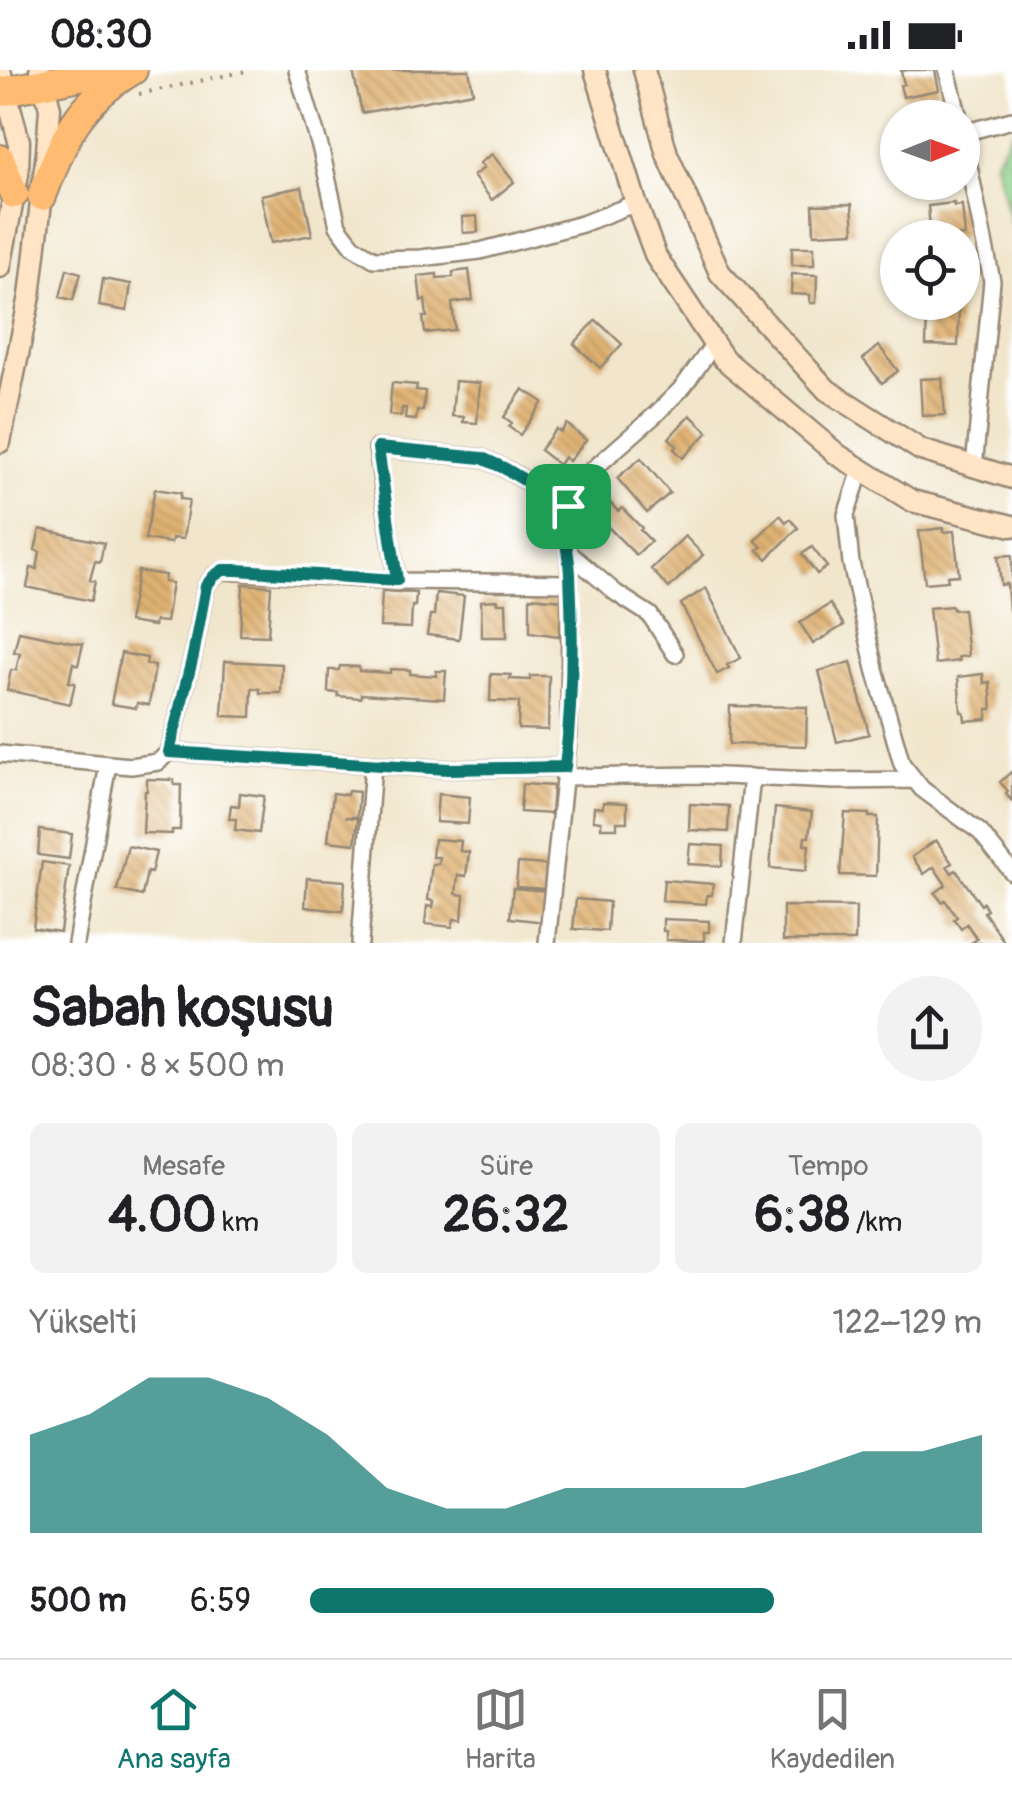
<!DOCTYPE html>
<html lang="tr">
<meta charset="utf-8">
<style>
body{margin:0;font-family:Pangolin,sans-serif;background:#f2f2f2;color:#202124;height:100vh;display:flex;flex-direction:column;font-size:38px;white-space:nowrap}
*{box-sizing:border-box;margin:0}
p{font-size:32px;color:#757577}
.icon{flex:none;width:55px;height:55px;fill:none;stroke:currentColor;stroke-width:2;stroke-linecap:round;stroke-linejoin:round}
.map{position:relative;height:873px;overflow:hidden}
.panel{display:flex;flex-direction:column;background:#fff;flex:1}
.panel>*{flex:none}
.needle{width:65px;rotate:89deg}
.controls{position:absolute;left:880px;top:30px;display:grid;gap:20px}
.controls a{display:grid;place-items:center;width:100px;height:100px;border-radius:50%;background:#fff;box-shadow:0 2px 8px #0004;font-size:50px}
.pin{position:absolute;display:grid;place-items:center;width:85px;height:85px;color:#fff;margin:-42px;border-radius:20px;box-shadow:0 5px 15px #0006}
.round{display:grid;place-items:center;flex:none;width:105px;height:105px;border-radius:52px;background:#f2f2f2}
.headline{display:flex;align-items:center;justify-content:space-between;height:170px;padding:0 30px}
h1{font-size:55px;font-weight:700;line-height:75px}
.metrics{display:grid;grid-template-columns:repeat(3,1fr);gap:15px;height:170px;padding:10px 30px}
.metrics div{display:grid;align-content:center;border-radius:15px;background:#f2f2f2;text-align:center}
.metrics b{font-size:50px;font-weight:700}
.metrics small{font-size:28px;font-weight:400}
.metrics p{font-size:28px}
.chart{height:280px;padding:20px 30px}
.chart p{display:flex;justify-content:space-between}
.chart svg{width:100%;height:180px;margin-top:10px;fill:#0f766e;opacity:.7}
ul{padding:0 30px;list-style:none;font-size:32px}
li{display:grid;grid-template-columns:160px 120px 1fr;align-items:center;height:75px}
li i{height:25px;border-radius:12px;background:#0f766e}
.status{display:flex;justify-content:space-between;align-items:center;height:70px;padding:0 50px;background:#fff;direction:ltr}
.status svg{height:28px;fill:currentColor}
.tabs{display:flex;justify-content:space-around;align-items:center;height:140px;border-top:2px solid #e0e0e0;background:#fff;font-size:28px;color:#757577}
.tabs a{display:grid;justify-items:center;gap:5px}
.tabs .active{color:#0f766e}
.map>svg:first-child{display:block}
.park{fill:url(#park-tufts);stroke:#668056;stroke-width:2.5}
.building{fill:url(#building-back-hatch)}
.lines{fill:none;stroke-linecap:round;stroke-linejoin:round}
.street-casing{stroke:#968875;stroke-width:20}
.secondary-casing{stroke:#968875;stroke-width:25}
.highway-casing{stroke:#968875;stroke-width:32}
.path{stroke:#968875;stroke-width:4;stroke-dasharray:2.5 8;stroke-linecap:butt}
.street{stroke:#fff;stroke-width:15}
.secondary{stroke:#ffe4c6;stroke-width:20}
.highway{stroke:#ffbb71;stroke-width:28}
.route-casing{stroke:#fff;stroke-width:20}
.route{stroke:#0f766e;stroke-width:12}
</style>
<div class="status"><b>08:30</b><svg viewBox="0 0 49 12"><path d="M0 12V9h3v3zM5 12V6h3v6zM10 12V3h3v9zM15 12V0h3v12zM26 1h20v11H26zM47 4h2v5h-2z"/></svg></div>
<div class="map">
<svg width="1012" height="873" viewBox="0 0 1012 873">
<defs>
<pattern id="park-tufts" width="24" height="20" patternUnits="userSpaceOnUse" patternTransform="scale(2.5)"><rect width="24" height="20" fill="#91d58e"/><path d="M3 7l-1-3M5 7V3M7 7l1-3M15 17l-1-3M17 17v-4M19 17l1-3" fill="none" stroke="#7eb77a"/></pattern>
<pattern id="building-back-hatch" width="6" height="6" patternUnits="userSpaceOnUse" patternTransform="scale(2.5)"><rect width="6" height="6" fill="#e0b272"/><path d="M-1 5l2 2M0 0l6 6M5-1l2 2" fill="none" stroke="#b7915d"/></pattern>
</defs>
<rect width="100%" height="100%" fill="#fff"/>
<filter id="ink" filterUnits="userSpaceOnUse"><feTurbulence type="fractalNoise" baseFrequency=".01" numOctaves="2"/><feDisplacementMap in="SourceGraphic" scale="20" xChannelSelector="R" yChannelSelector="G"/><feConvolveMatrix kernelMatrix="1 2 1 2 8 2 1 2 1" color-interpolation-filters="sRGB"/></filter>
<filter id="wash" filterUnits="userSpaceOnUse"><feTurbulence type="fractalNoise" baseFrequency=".0048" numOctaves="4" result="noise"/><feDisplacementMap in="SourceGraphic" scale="40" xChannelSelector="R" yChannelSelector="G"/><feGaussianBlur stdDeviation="2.25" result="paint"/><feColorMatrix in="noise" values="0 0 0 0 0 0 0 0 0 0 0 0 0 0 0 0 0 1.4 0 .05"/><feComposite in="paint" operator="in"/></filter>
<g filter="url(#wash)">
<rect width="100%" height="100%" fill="#f1e6cc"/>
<!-- park -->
<path class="park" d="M1012,61V157L995,91Z"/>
<g id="blocks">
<!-- building -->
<path class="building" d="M360,0H469L473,22L362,43L353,1Z
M908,0H935L939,20L903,27L900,15L904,14L901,1Z
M945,35L947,48H904L903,42Z
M492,84L514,112L492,130L473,106L484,98L480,93Z
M302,117L312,165L271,173L261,125Z
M954,133V136L962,135L965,166L931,168L928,136Z
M852,134L854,162L814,164L813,135Z
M477,146L478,162L463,163L462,147Z
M792,177H814V195H792Z
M67,199L81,203L73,230L60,227Z
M469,200L473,230L452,233L455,260L425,263L423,247H427L425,230L421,231L418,206L437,204V208L453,207V202Z
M792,204L817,205L816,233H810V225L791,224Z
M103,209L131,214L127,241L99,236Z
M927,235L959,236L958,276L926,275Z
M596,250L622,274L600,298L574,274Z
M879,276L898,301L882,313L863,289Z
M942,308L945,345L922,346L920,309Z
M455,311L480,313L477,353L463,352L464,347L452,346Z
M392,313L417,315L416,320L425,321L423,341H417L416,350L405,349L406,338H402L401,346L389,345Z
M523,319L543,332L520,365L509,357L512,353L504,347Z
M690,345L708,362L683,388L674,379L677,376L669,368Z
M567,354L586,370L569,391L564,387L559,395L540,380L556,359L561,362Z
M641,388L670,423L647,443L617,408Z
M155,419L181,423L180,429L189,430L183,469L172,468L171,473L145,469Z
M606,429L618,441L622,438L642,458L640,460L651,471L636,485L593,442Z
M780,445L786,452L790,449L798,458L767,489L758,480L762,477L755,470Z
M943,458V462L954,461L959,505L947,506L948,511L925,513L919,461Z
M40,459L104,473L100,492L95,491L90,510L95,511L91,531L27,517L31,498L37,499L40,482L35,480Z
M685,466L703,485L669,518L651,499Z
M812,477L827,497L817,504L802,484Z
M1012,485V540H1009L1007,514L1001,515L998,486Z
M138,501L165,505L164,512L172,513L166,552L155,551L154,556L128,552Z
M243,514L271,516L268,566L240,565Z
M706,518L741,588L727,595L729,598L717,604L681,534Z
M382,521L416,523L415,536H412L411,558L380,557Z
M436,523L464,526L459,569L427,565L430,545H434Z
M530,527L563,530L559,566L530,562Z
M498,530V533H506L507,567H482L481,531Z
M830,534L844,555L813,574L800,553Z
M952,536L953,540L963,539L968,586L958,587L959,591L935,594L929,538Z
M19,561L83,574L78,595L73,593L69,612L75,613L70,634L7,620L11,600H16L20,583L14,582Z
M121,583L147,588L146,594L155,596L149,635L137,633L136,638L111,634Z
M225,591L282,594L281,623H260V619L252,618L251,647L222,646Z
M851,592L869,664L837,672L819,601Z
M340,596L359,597V601L390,603V599L410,600V604L436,606V601H446L444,629L361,624V628L338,626V623L328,622L329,600H339Z
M491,604L511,605L510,609L530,610V606H549L548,660L518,659L519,632L490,631Z
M983,604L984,613L990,612L992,639H987V649L965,651L964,642H961L958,607Z
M730,636L807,637L806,676L729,674Z
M1012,701V731L1006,724L1008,721L1000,712Z
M147,709L174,710V715H181L180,760H172V764L143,763L145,721H147Z
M522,714L553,716L551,744L520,742Z
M348,721L359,722L357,747H345L358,748L355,774L328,771L333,723L347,725Z
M240,723L264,726L259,763L235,760L236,749H229L231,735L239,736Z
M438,724L470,727L468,754L436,752Z
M603,732L627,733V752H617V758H601V751L593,750L594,737L603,738Z
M690,734L729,736L728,762L689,760Z
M775,738L812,742L809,767H805L804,775H809L806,801L770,798Z
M845,743L869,744V747H878L876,806L840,805Z
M40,760L72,764L69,789L38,785Z
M434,769L461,771L460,781L469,782L466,806L458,805L456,824L464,825L462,850L454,849L452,857L425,854L427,836L433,837L434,831L428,830L432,794H438L439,787H432Z
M936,770L952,793L947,796L952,803L956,800L981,835L983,833L987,840L984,842L1005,873H971L977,869L967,854L961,859L954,849L957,847L945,830L942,832L935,823L946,815L934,797L924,804L912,787Z
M690,774L723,776L722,796L688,794Z
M128,776L156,782L151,803L147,802L142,826L117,820Z
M42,792L69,796L60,862L33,858Z
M518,793L546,795L544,819L516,817Z
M307,808L345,811L343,841L305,837Z
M664,810L713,814L712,825H707L706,834L662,831Z
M513,818L547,821L545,852L510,848Z
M576,829L609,832L607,861L573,859Z
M783,836L856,837L855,871H783Z
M663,849L709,851V862H704V871L666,870V861H663Z"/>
</g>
</g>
<g filter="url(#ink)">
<use href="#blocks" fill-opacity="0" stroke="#968875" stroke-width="2.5"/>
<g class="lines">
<!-- street casing -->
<g class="street-casing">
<path id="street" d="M297,0L321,80L338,156L354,177L374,189L421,188L480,181L582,154L636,133
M947,0L959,48
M962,61L992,211L974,397
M963,63L1012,50
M861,400L846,445L851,493L875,599L902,694L922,719L980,762L1012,802
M568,482L616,523L650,545L675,584
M397,510L377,378L482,388L504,398L569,436
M169,682L448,699L565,697
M0,684L131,696L158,692L169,682L193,586L206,516L214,506L223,501L404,511L570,513
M564,707L700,705L835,711L914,710
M76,873L108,694
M360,873L373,694
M547,873L569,662L570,501L564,447L571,430L590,402L655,345L683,317L714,274
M734,873L752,707"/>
</g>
<!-- secondary casing -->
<g class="secondary-casing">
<path id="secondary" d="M595,0L636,133L656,187L724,289L838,385L912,431L1012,456
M644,0L667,84L720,203L827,320L921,380L1012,408
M0,197L18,104L19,71L0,0
M0,372L30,226L47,81L50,38L40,0"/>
</g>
<!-- highway casing -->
<g class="highway-casing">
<path id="highway" d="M0,22L110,0
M0,89L14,124
M42,126C64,68 76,34 133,0"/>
</g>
<!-- path -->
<path class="path" d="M139,24L251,0"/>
<!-- street -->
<use href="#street" class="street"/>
<!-- secondary -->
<use href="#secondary" class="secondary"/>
<!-- highway -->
<use href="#highway" class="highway"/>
</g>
</g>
<g class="lines" filter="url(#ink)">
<!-- route casing -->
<g class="route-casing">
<path id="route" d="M378,378L482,388L504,398L568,436C560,457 569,481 570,504C573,565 572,636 565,697L448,699L169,682L193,586L206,516L214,506L223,500H237L397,510Z"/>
</g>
<!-- route -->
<use href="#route" class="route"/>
</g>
</svg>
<div class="controls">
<a><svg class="needle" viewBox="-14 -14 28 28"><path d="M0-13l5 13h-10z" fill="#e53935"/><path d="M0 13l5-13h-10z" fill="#757577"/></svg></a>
<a><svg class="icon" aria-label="locate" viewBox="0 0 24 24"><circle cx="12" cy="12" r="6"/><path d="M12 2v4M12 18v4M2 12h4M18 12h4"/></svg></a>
</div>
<div class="pin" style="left:568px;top:436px;background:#1e9e55"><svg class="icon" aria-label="arrive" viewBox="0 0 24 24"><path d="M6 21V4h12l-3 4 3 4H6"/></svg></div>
</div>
<section class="panel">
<div class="headline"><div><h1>Sabah koşusu</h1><p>08:30 · 8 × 500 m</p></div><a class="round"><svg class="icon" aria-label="share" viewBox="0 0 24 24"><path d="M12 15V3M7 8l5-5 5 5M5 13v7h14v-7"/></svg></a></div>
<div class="metrics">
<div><p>Mesafe</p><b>4.00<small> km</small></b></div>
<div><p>Süre</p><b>26:32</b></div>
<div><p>Tempo</p><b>6:38<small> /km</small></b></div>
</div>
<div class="chart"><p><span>Yükselti</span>122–129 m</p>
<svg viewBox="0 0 160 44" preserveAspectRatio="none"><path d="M0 44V20L10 15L20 6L30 6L40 11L50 20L60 33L70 38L80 38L90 33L100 33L110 33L120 33L130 29L140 24L150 24L160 20V44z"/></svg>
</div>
<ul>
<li><b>500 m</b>6:59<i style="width:69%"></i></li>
</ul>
</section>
<nav class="tabs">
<a class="active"><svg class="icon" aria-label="home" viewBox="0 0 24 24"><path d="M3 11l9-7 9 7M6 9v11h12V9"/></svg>Ana sayfa</a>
<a><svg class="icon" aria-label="map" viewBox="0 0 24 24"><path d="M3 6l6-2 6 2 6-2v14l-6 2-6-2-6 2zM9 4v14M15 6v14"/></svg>Harita</a>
<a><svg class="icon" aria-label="saved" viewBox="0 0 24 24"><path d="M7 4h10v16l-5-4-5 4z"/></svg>Kaydedilen</a>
</nav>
